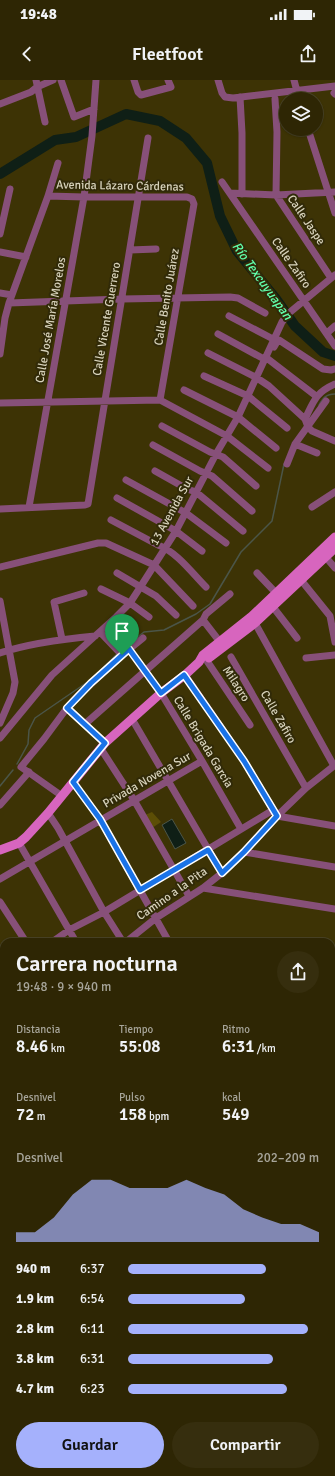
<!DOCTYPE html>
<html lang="es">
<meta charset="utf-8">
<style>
body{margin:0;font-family:Signika,sans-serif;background:#362e0e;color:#f1f3f6;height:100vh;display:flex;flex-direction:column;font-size:15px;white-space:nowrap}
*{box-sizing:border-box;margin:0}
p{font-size:13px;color:#a7a59a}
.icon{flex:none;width:22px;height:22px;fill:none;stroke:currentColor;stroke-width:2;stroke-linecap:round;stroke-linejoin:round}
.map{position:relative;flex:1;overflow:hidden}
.side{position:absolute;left:0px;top:858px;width:335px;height:538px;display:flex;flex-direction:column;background:#2e2604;border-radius:12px 12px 0 0;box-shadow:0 1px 3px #0004,0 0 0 1px #494326}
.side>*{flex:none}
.fabs{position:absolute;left:279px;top:12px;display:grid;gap:8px}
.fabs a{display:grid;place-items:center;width:44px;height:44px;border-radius:50%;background:#2e2604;box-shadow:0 1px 3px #0004,0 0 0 1px #494326;font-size:20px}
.pin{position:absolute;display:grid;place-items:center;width:34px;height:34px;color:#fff;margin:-41px -17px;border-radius:50% 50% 50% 0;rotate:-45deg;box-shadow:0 0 4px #0007}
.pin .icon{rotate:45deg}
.round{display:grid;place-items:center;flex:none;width:42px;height:42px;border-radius:21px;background:#362e0e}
.headline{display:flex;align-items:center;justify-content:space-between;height:68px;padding:0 16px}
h1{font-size:22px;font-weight:600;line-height:30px}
.stats{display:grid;grid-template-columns:repeat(3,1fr);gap:6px;height:68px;padding:4px 16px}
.stats div{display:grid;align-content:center}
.stats b{font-size:17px;font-weight:600}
.stats small{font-size:11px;font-weight:400}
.stats p{font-size:11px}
.chart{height:112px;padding:8px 16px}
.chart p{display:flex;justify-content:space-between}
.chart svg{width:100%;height:72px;margin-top:4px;fill:#a5b1fc;opacity:.7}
.button{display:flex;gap:8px;margin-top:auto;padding:8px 16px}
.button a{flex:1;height:46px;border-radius:24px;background:#a5b1fc;color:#111;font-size:16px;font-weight:600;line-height:46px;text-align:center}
.button a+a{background:#362e0e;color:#f1f3f6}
ul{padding:0 16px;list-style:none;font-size:13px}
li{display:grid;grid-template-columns:64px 48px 1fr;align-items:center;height:30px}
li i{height:10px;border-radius:5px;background:#a5b1fc}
.status{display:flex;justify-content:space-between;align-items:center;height:28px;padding:0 20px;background:#2e2604;direction:ltr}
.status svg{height:11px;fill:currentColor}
header{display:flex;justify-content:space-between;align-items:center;height:52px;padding:0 16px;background:#2e2604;font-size:18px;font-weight:600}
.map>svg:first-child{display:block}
.green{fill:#5c4e06}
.water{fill:#0f1f16;stroke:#4b5548}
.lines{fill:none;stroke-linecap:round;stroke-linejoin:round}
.stream{stroke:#4b5548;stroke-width:1.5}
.river{stroke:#0f1f16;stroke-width:10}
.minor{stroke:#875079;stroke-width:7}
.major{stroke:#d765be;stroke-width:9}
.route-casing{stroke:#fff;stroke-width:8}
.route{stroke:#1a73e8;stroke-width:5}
.labels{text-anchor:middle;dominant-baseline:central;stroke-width:4;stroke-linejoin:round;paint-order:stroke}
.street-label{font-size:12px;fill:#d7d2bb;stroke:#312a08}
.water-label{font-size:13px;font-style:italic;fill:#61feab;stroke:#312a08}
</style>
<div class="status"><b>19:48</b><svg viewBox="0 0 49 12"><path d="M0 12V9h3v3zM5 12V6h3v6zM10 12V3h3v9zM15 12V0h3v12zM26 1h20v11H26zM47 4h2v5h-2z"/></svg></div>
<header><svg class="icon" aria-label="back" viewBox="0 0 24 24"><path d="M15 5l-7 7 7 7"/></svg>Fleetfoot<svg class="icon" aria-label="share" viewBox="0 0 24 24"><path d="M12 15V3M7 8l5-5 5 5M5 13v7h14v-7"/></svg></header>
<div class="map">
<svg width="335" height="1396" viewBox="0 0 335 1396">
<rect width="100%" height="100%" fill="#3d3305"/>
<!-- green -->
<path class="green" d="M152,732L161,742L152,748L145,735Z
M0,929L4,934V963L0,957Z
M4,1323V1356L0,1349V1325Z
M23,1392H72L65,1396H25Z"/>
<!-- water -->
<path class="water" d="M172,739L186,763L175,769L162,745Z"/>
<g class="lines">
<!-- stream -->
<path class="stream" d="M319,325C323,318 326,314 335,314
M123,568L144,552L164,550L196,534L210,524L241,472L272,441L284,384
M100,591L117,574
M17,684L28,664L29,650L35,638L86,603
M0,706L13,690"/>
<!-- river -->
<path class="river" d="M0,94L55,60L76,57L126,34L160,41L186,58L207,83L220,136L237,171L276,219L295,246L323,272L335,276"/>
<!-- minor -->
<path class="minor" d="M36,0L45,42
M61,0L74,37L94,29
M134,0L138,12L141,15L171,7L168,0
M218,0L222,13L225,17L233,18L335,6
M294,0L299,19
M334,13L335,14
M240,17L242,53V114
M275,19L277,52L276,115L331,198
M0,24L31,12L37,7L53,0
M308,49L335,133
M222,102L335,266
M230,113L276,115L335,112
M48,116L84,117H187L192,119L194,124L160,320
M0,154L10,109
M130,170L156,169
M0,172L26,177
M0,213L12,215
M9,223L122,219L230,217L238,218L265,233
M229,236L273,259
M327,253L335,246
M218,254L264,279H268L316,316
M274,267L278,260H279L323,289L331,290L335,289
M208,273L257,298L269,306L305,339L308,347L312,351L335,361
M0,274L5,238L9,223L48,116L58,83
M204,296L248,316L287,348
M184,310L238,337L276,368
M0,323L160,320L227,356L268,388
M305,339C314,321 315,313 335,304
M162,346L210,372L223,377L256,406
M295,364L317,373
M153,365L200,391L212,396L252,431
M287,384L295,364L326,321
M155,391L187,409L196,412L243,451
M126,400L186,433L226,463
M117,418L176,451L202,471
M29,427L84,117L92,56L96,0
M312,427L335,412
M0,429L85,425L88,424L148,58
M111,440L158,465C177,472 192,493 206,507
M323,474L335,488
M0,487L98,463H106L154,485L193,526
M117,493L156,516L176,535
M257,493L276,513
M301,500L330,536L335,562
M101,509L130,523L149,537
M0,521L15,602L13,613L0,643
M273,527L297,558
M116,537L128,550
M203,540L220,562
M255,543L334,686
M100,552L122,575
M62,559L54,522L84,513
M129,569L161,613L202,681L241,749
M0,573C30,563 63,559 95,556
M203,575L250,645
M231,577L306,708
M306,578L335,575
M185,595L244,681L277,736L335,746
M67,628L105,663
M132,639L222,793
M85,644L203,540L206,534L230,514
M0,658L52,595L116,537L130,523L141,506L176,451L216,374L238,337L282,242L289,233L335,195
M101,669L134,720L189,816
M73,702L100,739L169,862
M62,716L21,687L44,659L67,628L81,613L122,575L143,558
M0,725L29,692
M48,733L58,748L104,832L123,862
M19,763L76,862
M244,772L335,787
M0,799L202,681
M203,808L335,829
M0,822L26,862
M52,862L69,850L104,832L273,730
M126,862L156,838L203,808L222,793L244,772L277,736L306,708L335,685
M331,909L335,910
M331,955L335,980
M0,968L3,973
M331,1002L335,999
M0,1003L4,1001
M331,1039H335
M0,1046L4,1053
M0,1096L4,1093
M331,1130H335
M0,1188L4,1186
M0,1206L4,1213
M331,1225H335
M331,1253L335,1270
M0,1281L4,1279
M0,1319L4,1317
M331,1338L335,1339
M139,1392L140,1396"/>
<!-- major -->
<path class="major" d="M209,578L255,543L335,468
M0,770L19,763L26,757L48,733L105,663L161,613L185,595L199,582L203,575L252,536L335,457
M331,885L335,886
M0,886L4,885
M0,903H4
M331,903L335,904"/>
</g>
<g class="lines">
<!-- route casing -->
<g class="route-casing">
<path id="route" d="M129,569L161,613L184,595L244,681L277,736L244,772L222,793L208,770L140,810L100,739L73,702L105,663L67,628L91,603Z"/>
</g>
<!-- route -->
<use href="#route" class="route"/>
</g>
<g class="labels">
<!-- street labels -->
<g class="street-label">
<text transform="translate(120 106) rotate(1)">Avenida Lázaro Cárdenas</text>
<text transform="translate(306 140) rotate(56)">Calle Jaspe</text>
<text transform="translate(291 183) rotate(55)">Calle Zafiro</text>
<text transform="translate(167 217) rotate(-80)">Calle Benito Juárez</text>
<text transform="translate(107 239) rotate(-80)">Calle Vicente Guerrero</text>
<text transform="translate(51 240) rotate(-80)">Calle José María Morelos</text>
<text transform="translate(172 431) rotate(-61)">13 Avenida Sur</text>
<text transform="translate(236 604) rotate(57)">Milagro</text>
<text transform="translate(278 637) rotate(60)">Calle Zafiro</text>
<text transform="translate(203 662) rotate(59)">Calle Brigada García</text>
<text transform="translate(147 700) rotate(-30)">Privada Novena Sur</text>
<text transform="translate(172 814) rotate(-35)">Camino a la Pita</text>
</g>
<!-- water labels -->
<g class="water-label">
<text transform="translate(262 201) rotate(54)">Río Texcuyuapan</text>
</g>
</g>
</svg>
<div class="fabs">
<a><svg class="icon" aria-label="layers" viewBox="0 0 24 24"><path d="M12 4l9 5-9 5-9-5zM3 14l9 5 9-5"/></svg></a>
</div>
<div class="pin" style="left:122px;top:575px;background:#1e9e55"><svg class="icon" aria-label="arrive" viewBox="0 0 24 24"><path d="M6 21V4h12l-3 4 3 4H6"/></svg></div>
<section class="side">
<div class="headline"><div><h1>Carrera nocturna</h1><p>19:48 · 9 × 940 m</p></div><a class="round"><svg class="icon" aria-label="share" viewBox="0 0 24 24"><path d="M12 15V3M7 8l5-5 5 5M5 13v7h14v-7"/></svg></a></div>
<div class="stats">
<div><p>Distancia</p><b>8.46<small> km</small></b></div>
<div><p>Tiempo</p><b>55:08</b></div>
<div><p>Ritmo</p><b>6:31<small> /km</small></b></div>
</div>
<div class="stats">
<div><p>Desnivel</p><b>72<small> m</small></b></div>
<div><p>Pulso</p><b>158<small> bpm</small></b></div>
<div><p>kcal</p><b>549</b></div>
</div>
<div class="chart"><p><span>Desnivel</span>202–209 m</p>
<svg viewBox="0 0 160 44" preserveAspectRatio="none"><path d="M0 44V38L10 38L20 29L30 15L40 6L50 6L60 11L70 11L80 11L90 6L100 11L110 15L120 24L130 29L140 33L150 33L160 38V44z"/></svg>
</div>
<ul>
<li><b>940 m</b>6:37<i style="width:72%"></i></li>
<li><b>1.9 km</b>6:54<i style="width:61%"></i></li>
<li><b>2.8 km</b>6:11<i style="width:94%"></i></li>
<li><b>3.8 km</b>6:31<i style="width:76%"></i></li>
<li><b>4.7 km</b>6:23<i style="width:83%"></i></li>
</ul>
<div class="button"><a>Guardar</a><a>Compartir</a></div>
</section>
</div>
